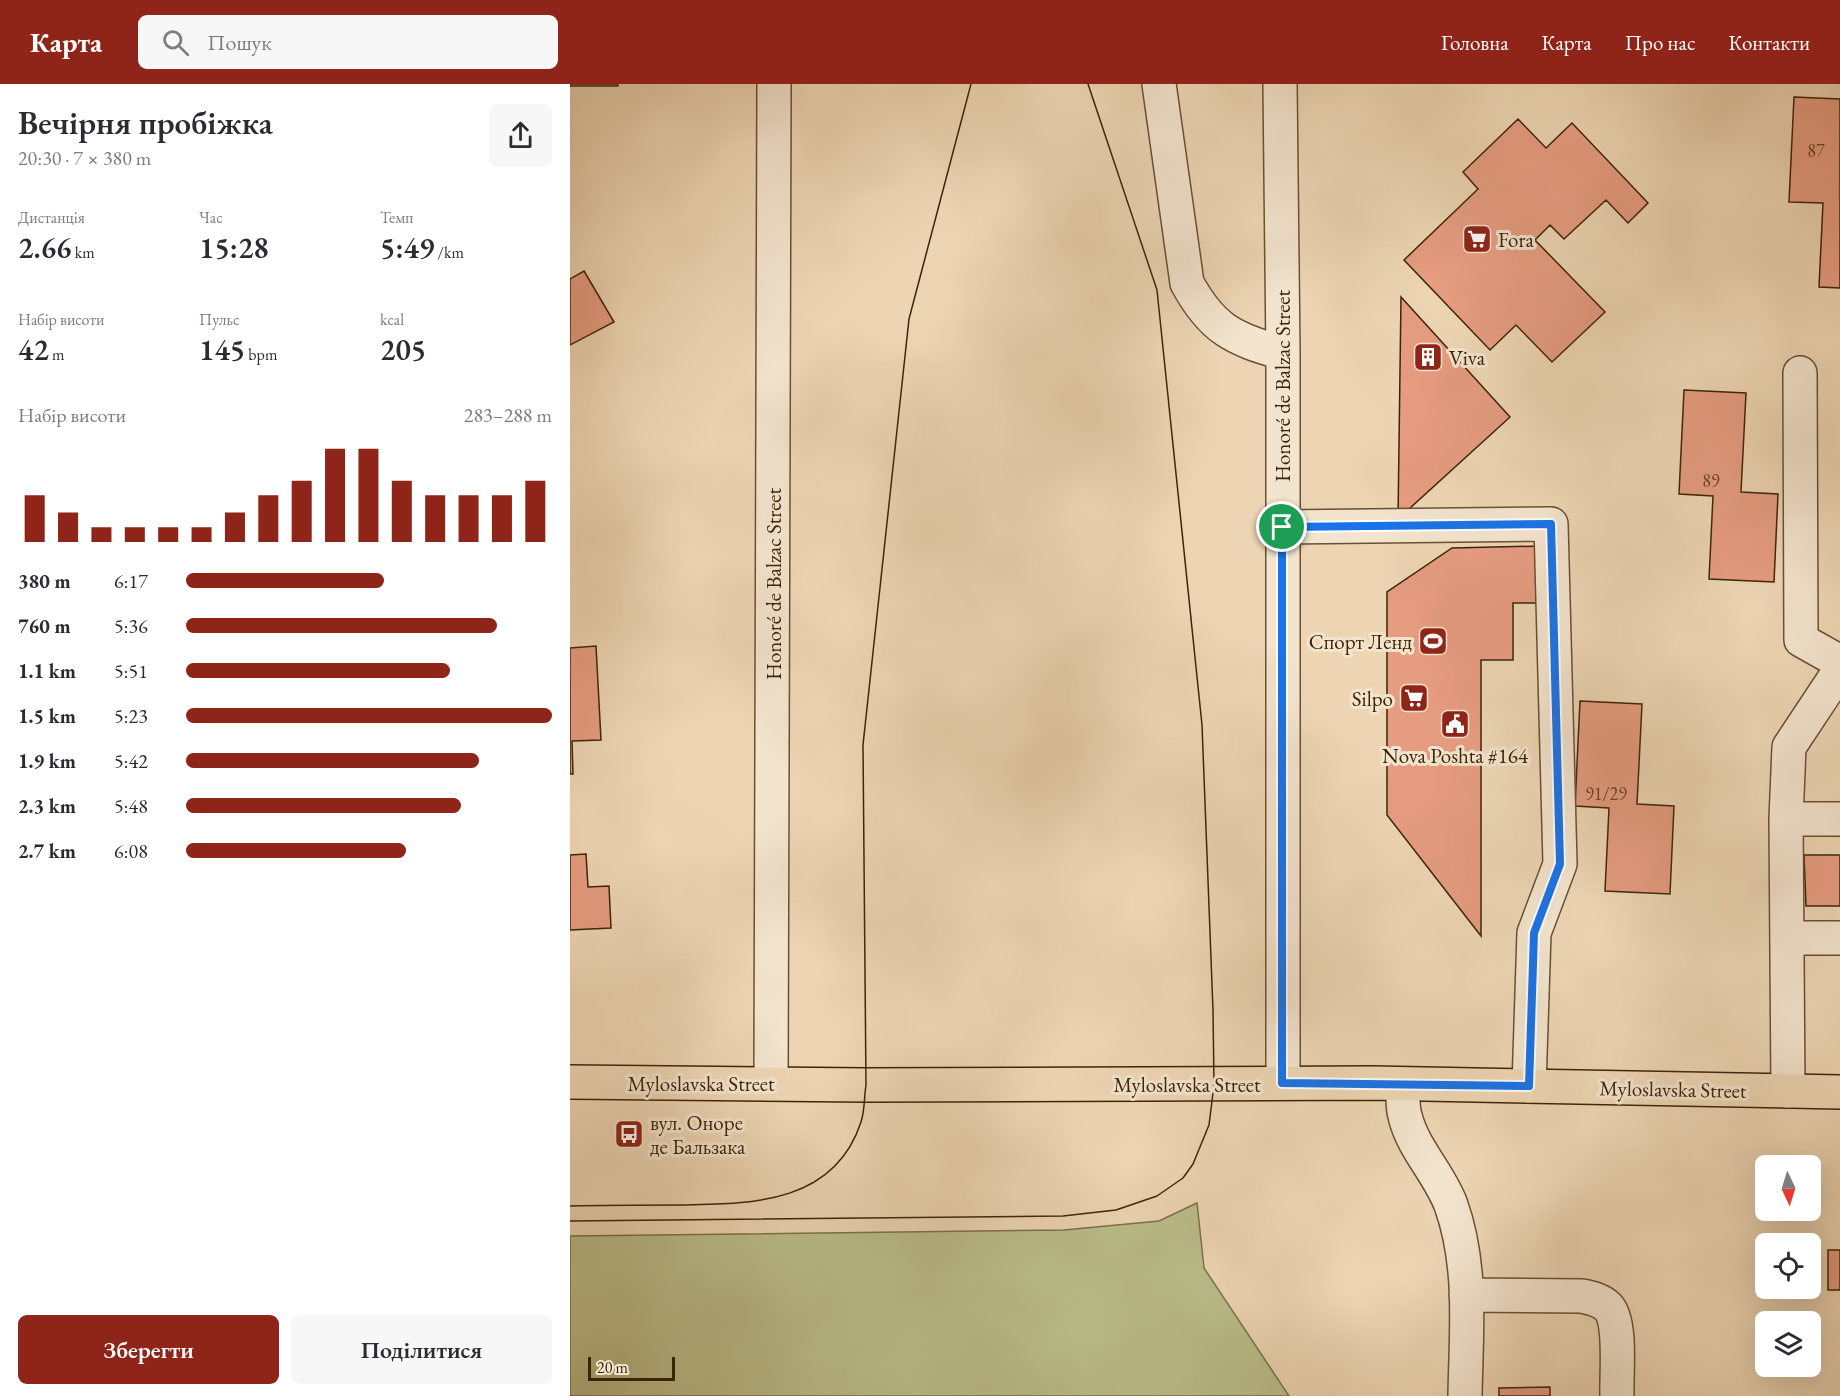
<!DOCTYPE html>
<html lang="uk">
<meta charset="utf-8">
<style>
body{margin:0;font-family:"EB Garamond",serif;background:#f7f7f7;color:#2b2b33;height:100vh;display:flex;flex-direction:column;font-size:22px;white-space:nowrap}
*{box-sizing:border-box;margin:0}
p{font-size:20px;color:#7c7c81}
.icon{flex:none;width:33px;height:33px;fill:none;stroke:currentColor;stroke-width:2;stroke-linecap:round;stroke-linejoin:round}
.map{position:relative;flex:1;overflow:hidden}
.drawer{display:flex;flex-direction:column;background:#fff;width:570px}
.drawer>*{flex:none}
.needle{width:39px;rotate:176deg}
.fabs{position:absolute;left:1185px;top:1071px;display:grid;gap:12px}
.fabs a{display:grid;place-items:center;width:66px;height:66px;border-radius:9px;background:#fff;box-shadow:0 6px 24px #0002;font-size:30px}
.scale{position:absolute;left:18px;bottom:15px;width:87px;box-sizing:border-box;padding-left:6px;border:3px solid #3e2407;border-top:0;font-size:16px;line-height:21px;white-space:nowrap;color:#3e2407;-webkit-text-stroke:4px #f3e4ce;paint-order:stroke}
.pin{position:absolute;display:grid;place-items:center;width:51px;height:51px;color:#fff;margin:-26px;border:3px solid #fff;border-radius:50%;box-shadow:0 2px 6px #0007}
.round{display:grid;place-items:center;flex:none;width:63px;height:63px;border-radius:9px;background:#f7f7f7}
.head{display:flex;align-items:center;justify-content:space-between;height:102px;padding:0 18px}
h1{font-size:33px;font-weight:600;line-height:45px}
.figures{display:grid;grid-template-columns:repeat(3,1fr);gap:9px;height:102px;padding:6px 18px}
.figures div{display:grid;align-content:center}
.figures b{font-size:30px;font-weight:600}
.figures small{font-size:16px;font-weight:400}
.figures p{font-size:16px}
.chart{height:168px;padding:12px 18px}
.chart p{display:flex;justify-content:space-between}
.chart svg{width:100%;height:108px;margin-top:6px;stroke:#8f2418;stroke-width:6}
.cta{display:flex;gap:12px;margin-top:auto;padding:12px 18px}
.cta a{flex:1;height:69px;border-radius:9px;background:#8f2418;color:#fff;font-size:24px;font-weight:600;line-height:69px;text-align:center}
.cta a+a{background:#f7f7f7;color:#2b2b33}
ul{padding:0 18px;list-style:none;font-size:20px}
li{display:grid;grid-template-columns:96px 72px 1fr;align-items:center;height:45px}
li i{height:15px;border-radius:8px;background:#8f2418}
header{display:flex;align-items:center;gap:36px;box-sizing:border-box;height:84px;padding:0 30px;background:#8f2418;color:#fff}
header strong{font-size:28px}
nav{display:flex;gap:33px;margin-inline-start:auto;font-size:21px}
.search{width:420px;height:54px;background:#f7f7f7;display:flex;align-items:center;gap:15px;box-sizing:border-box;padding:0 21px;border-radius:9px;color:#7c7c81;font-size:22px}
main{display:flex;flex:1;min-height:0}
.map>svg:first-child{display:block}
.green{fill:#babd8b;stroke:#7c7049;stroke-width:1.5}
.building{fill:#e69c81;stroke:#3e2407;stroke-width:1.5}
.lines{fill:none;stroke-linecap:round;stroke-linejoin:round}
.minor-casing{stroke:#6a5032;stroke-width:36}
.major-casing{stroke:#3e2407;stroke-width:36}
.minor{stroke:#f3e4ce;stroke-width:33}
.major{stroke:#edd5b3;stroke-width:33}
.tram{stroke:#3e2407;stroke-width:1.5}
.route-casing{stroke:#fff;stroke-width:12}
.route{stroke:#1a73e8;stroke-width:8}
.labels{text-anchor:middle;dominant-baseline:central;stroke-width:6;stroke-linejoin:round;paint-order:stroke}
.number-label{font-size:18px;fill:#684226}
.poi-label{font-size:21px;fill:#3e2407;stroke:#f3e4ce;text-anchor:start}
.street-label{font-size:21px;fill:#3e2407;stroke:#f3e4ce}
</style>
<header>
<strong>Карта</strong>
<div class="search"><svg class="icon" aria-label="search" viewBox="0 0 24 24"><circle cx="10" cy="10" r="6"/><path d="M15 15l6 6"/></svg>Пошук</div>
<nav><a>Головна</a><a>Карта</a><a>Про нас</a><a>Контакти</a></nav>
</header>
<main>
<section class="drawer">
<div class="head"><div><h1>Вечірня пробіжка</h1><p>20:30 · 7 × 380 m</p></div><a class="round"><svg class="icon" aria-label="share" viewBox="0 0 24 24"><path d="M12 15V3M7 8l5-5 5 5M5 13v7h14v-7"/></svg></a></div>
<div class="figures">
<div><p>Дистанція</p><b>2.66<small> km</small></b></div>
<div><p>Час</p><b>15:28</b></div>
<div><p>Темп</p><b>5:49<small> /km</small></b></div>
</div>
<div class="figures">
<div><p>Набір висоти</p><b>42<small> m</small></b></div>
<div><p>Пульс</p><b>145<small> bpm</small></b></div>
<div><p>kcal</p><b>205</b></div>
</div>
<div class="chart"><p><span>Набір висоти</span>283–288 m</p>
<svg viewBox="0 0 160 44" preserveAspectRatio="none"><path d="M5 44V25M15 44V32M25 44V38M35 44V38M45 44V38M55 44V38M65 44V32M75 44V25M85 44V19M95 44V6M105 44V6M115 44V19M125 44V25M135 44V25M145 44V25M155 44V19"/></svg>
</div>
<ul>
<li><b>380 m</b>6:17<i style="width:54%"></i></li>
<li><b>760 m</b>5:36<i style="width:85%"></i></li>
<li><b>1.1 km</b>5:51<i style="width:72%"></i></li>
<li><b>1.5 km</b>5:23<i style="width:100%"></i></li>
<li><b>1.9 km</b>5:42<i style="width:80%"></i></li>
<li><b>2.3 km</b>5:48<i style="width:75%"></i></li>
<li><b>2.7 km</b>6:08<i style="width:60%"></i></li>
</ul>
<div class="cta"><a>Зберегти</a><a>Поділитися</a></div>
</section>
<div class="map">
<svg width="1270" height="1312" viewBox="0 0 1270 1312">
<rect width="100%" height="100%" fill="#edd5b3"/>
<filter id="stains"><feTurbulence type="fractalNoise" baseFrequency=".00333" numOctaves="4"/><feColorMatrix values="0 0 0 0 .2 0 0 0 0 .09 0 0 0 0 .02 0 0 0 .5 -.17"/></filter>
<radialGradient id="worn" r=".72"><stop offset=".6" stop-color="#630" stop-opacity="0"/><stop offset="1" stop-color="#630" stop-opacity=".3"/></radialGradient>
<!-- green -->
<path class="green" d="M627,1119L634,1184L719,1312H0V1152L494,1146L589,1137Z"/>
<!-- building -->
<path class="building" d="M0,0H48V2H0Z
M1224,13L1270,15V204L1249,203L1253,119L1219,118Z
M948,35L976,64L1002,39L1078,119L1058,139L1036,116L994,155L980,141L965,156L1035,228L982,278L946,241L920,266L834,176L908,105L893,88Z
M14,187L44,238L0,261V195Z
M831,213L940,333L828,435Z
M1114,306L1176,309L1171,408L1208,410L1204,498L1139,495L1143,412L1109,410Z
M973,462V519H943V576H911V852L817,731V508L882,464Z
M26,562L31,656L2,657L3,690H0V564Z
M1010,617L1072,620L1067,720L1104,722L1100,810L1035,807L1039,724L1005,722Z
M16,770L18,803L39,802L41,844L0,846V771Z
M1234,771H1270V822H1236Z
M1258,1166H1270V1206H1258Z
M980,1303V1312H929V1304Z"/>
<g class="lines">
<!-- minor casing -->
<g class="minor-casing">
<path id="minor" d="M589,0L617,199C642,245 663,255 713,269
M710,0L713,269V999
M1230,289L1231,556L1270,578
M712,443L981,440L990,780L964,849L959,1002
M1216,735H1270
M1218,854H1270
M201,999L204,0
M833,1000C833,1010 832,1022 835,1032C843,1065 869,1089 881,1121C903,1183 896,1248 895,1312
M1218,1007L1216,735L1219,663L1270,586
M896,1211L1012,1212C1022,1214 1031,1216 1038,1223C1052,1238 1046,1291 1047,1312"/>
</g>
<!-- major casing -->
<g class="major-casing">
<path id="major" d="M0,998L296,1001L803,999L1270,1008"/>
</g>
<!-- minor -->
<use href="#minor" class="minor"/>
<!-- major -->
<use href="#major" class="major"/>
<!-- tram -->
<path class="tram" d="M0,1122C38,1121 77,1121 115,1121C185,1120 265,1118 291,1038C295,1026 294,1013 296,1001L293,661L339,235L401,0
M0,1137L493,1132L546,1126L587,1112L613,1094L623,1080L639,1041L644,1001L643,926L632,641L587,206L518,0"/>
</g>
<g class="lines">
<!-- route casing -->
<g class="route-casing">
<path id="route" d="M981,440L990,780L964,849L959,1002L712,999V443Z"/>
</g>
<!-- route -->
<use href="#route" class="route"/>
</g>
<!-- icons -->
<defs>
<g id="supermarket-square" transform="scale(1.5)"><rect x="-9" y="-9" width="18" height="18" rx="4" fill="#8f2418" stroke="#f3e4ce"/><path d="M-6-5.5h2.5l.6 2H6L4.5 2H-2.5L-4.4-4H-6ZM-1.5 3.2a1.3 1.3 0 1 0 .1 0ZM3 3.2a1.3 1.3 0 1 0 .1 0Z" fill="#fff"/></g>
<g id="building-square" transform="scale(1.5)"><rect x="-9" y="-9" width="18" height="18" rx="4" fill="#8f2418" stroke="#f3e4ce"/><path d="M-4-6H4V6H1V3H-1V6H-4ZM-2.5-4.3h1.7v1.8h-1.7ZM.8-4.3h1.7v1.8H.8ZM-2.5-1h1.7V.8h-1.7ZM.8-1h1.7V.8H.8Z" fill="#fff"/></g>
<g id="stadium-square" transform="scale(1.5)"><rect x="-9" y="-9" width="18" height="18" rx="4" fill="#8f2418" stroke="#f3e4ce"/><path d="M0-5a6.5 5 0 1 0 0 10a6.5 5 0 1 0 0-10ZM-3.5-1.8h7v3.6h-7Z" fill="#fff"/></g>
<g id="civic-square" transform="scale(1.5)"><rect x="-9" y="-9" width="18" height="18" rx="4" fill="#8f2418" stroke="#f3e4ce"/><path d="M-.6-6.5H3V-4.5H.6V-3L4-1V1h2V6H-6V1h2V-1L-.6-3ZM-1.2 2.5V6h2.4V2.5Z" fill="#fff"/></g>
<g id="bus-square" transform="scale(1.5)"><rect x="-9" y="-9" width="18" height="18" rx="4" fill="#8f2418" stroke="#f3e4ce"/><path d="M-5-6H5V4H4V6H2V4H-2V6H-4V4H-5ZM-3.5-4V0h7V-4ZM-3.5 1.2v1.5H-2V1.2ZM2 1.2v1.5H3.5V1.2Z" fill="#fff"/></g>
</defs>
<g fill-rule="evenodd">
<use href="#supermarket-square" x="907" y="155"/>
<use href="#building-square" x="858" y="273"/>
<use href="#stadium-square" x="863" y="557"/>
<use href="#supermarket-square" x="844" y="614"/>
<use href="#civic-square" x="885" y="640"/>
<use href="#bus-square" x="59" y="1050"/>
</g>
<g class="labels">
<!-- number labels -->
<g class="number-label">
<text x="1246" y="66">87</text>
<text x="1141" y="396">89</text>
<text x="1036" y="709">91/29</text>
</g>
<!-- poi labels -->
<g class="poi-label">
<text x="928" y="155">Fora</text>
<text x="879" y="273">Viva</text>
<text x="842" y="557" text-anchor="end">Спорт Ленд</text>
<text x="823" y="614" text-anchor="end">Silpo</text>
<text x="885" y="671" text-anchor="middle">Nova Poshta #164</text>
<text x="80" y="1038">вул. Оноре<tspan x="80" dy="24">де Бальзака</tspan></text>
</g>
<!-- street labels -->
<g class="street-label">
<text transform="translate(712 302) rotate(-90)">Honoré de Balzac Street</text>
<text transform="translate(203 500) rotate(-90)">Honoré de Balzac Street</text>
<text x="131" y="999">Myloslavska Street</text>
<text x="617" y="1000">Myloslavska Street</text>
<text transform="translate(1103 1005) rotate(1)">Myloslavska Street</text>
</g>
</g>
<rect width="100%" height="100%" filter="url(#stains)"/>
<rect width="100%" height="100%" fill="url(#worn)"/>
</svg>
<div class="fabs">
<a><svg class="needle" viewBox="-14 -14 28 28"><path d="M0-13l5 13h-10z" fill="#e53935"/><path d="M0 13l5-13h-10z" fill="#7c7c81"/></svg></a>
<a><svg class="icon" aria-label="locate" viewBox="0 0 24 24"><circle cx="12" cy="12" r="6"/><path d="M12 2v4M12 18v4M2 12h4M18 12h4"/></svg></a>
<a><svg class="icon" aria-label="layers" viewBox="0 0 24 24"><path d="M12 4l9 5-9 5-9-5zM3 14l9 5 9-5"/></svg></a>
</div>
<div class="scale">20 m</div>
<div class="pin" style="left:712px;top:443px;background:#1e9e55"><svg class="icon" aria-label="arrive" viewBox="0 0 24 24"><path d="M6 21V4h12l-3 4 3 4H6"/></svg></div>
</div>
</main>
